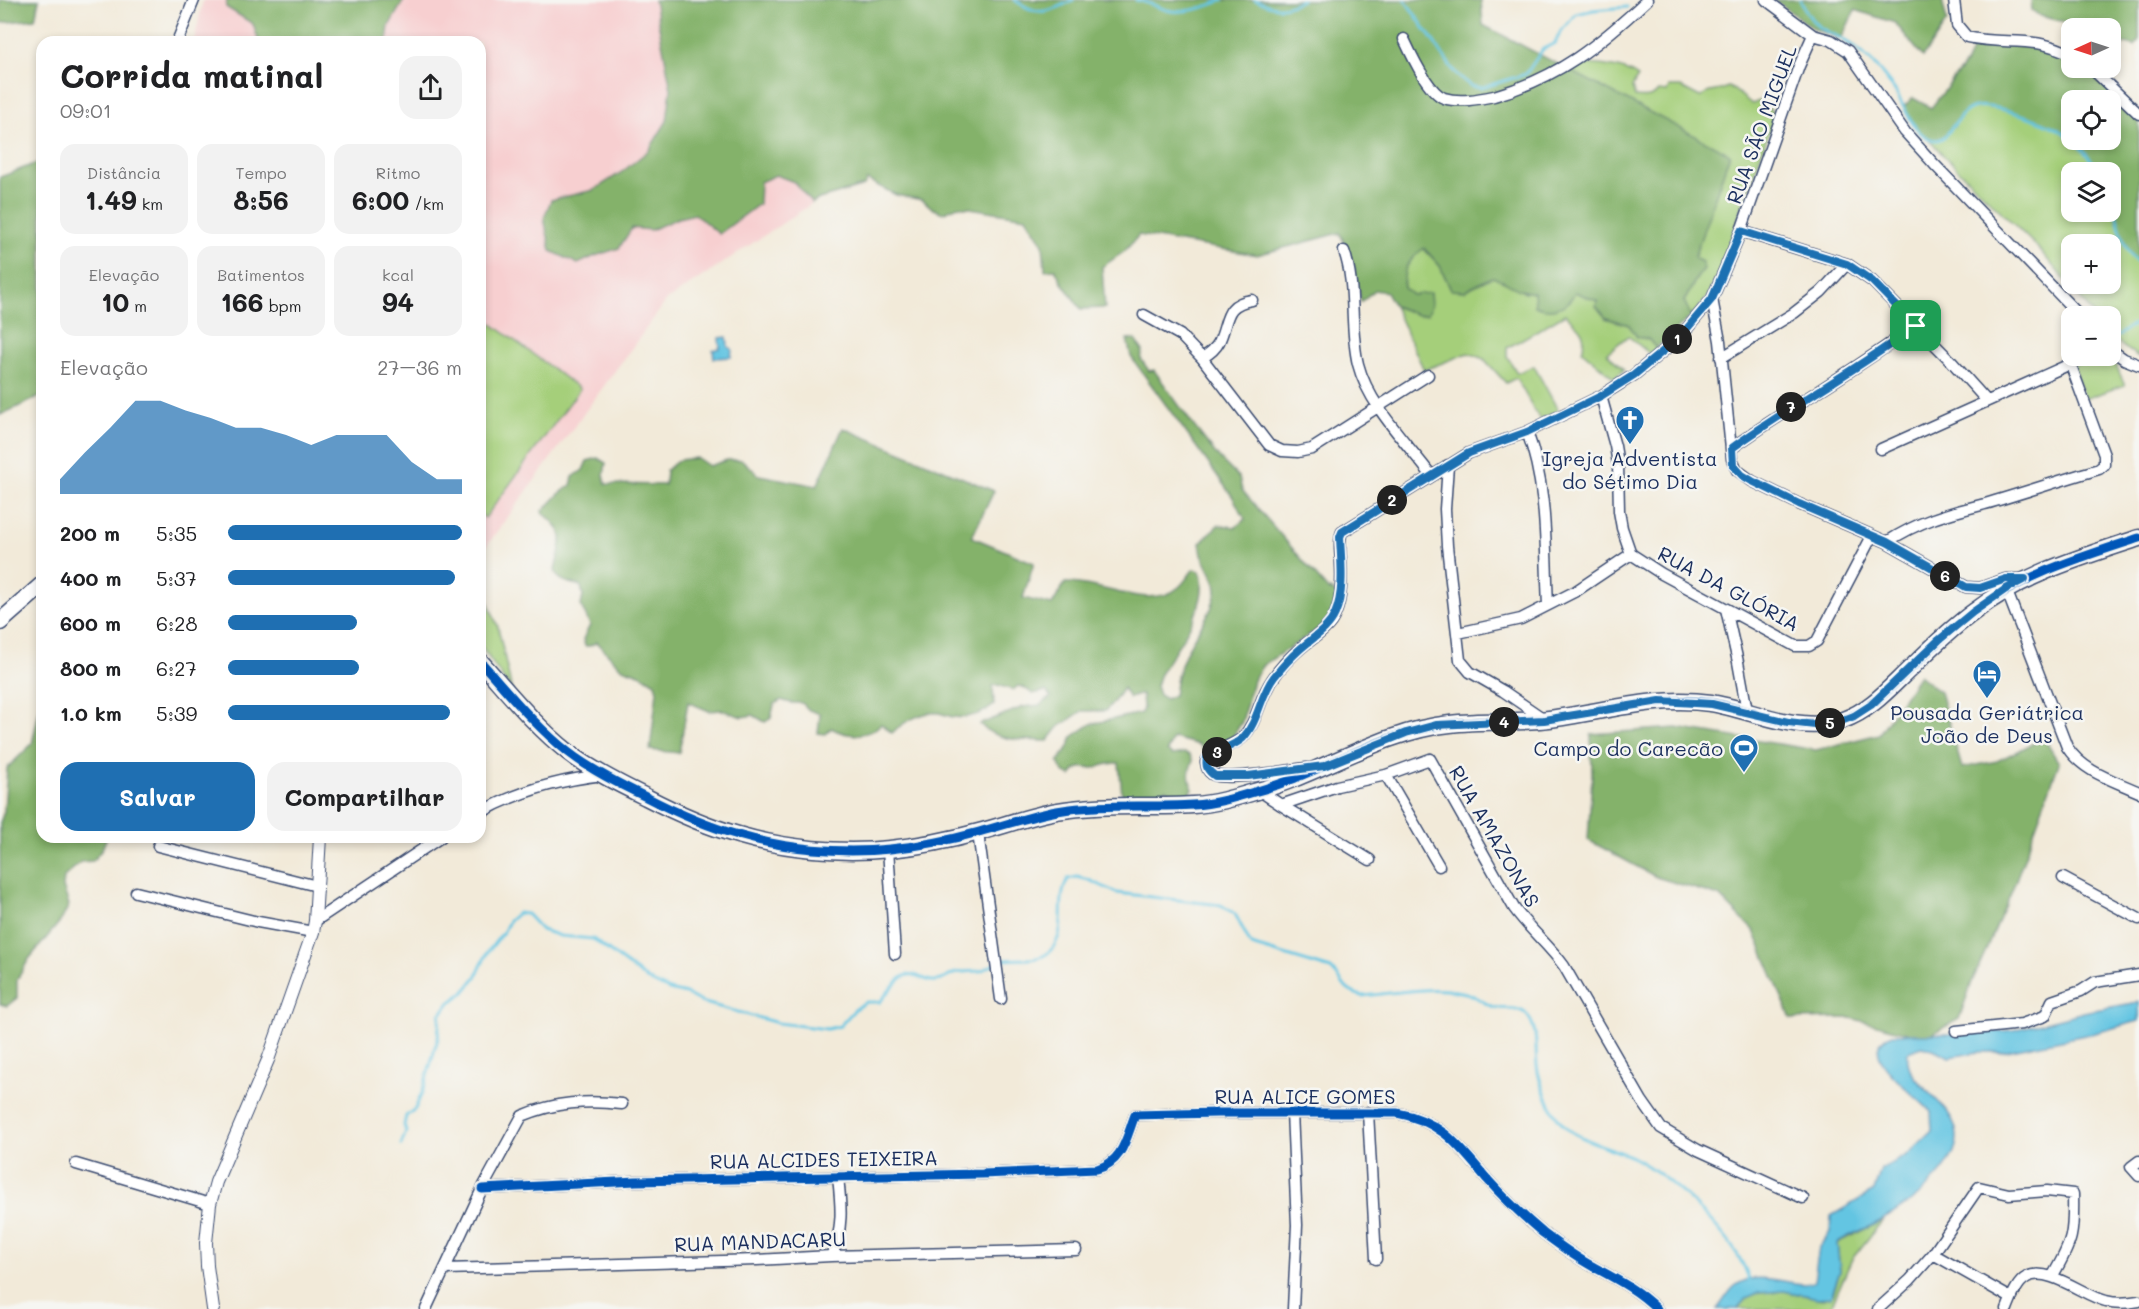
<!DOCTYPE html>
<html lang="pt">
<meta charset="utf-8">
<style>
body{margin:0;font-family:Mali,sans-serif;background:#f2f2f2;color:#202124;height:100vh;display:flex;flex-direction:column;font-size:22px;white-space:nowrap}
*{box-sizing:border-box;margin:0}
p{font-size:20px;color:#757577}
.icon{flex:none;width:33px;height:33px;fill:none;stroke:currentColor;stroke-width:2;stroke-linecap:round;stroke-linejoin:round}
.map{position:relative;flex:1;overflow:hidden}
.drawer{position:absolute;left:36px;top:36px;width:450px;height:807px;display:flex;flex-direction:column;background:#fff;border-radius:18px;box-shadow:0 3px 9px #0003}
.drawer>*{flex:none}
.needle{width:39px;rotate:267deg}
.fabs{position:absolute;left:2061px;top:18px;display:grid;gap:12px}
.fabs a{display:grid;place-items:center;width:60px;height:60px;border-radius:12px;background:#fff;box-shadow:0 3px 9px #0003;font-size:30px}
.pin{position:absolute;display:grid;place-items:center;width:51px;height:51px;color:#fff;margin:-26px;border-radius:12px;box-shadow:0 3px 9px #0006}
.km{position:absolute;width:30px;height:30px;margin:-15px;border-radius:50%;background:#222;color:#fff;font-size:16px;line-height:30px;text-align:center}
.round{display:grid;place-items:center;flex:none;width:63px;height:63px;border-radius:18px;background:#f2f2f2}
.head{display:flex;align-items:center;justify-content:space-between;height:102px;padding:0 24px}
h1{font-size:33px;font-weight:800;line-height:45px}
.stats{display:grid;grid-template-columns:repeat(3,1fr);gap:9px;height:102px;padding:6px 24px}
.stats div{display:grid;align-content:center;border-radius:15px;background:#f2f2f2;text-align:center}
.stats b{font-size:26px;font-weight:800}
.stats small{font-size:16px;font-weight:400}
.stats p{font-size:16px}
.chart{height:168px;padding:12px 24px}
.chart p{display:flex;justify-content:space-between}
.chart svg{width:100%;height:108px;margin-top:6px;fill:#1f6fb2;opacity:.7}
.button{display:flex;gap:12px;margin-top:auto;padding:12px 24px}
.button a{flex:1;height:69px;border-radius:18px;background:#1f6fb2;color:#fff;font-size:24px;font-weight:800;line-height:69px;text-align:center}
.button a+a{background:#f2f2f2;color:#202124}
ul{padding:0 24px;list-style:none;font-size:20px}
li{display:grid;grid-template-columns:96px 72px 1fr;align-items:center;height:45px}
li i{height:15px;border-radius:8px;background:#1f6fb2}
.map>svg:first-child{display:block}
.built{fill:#f7cfd0}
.green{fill:#a5cf7a;stroke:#607f6c;stroke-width:1.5;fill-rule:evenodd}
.forest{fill:#84b26a;stroke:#507064;stroke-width:1.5;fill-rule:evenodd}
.water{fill:#63c5e2;stroke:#3f7aa0;stroke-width:1.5}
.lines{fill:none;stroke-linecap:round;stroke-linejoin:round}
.stream{stroke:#63c5e2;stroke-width:3}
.minor-casing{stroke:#3b4b70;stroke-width:13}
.tertiary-casing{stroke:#3b4b70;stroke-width:14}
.primary-casing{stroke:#3b4b70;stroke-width:19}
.minor{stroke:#fff;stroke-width:10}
.tertiary{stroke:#fff;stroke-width:12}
.primary{stroke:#fff;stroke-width:16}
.cycleway-casing{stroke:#f6f6f2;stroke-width:13}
.cycleway{stroke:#0057b8;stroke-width:9}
.route-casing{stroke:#fff;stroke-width:12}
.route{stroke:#1f6fb2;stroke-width:8}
.labels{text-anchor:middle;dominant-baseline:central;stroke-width:5;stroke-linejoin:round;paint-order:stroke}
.street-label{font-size:20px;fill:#1b2f5e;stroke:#f6f6f2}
.poi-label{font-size:20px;fill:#1b2f5e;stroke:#f6f6f2}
</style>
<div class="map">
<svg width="2139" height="1309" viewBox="0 0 2139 1309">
<rect width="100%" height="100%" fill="#f6f6f2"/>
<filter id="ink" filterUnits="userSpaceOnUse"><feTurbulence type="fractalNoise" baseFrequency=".0167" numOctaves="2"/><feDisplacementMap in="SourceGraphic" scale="12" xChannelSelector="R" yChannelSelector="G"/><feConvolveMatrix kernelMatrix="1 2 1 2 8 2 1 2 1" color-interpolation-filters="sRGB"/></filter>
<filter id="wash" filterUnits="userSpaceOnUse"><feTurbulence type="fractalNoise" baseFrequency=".008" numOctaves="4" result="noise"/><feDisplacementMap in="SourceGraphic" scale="24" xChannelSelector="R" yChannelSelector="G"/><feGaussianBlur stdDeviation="1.35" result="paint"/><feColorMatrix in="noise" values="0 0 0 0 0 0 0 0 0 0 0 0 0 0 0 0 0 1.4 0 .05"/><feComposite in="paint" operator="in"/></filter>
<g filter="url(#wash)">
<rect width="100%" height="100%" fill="#f2ead9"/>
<!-- built -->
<path class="built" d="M203,0H706L819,199L667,300L480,555V42H194Z"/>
<!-- green -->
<path class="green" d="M1578,63C1597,65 1622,65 1638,77L1632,87L1635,97C1644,98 1652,99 1658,91L1667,92L1669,87H1681L1700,97C1708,89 1721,93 1729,86L1752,104L1762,100L1775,115L1719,272L1706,299L1691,316L1684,301C1692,289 1693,280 1704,269L1606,318L1629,325L1637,337L1648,339L1656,348L1650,354L1628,336L1607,353L1624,370L1614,378L1582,351C1588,331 1578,327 1565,314L1507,348V356L1517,373L1534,366L1558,410L1540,420L1516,378L1506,383L1484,359L1468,353L1424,370L1394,306L1418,315L1412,295L1404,288L1403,272L1421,246L1440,266L1451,290L1492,277L1504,280L1525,293L1562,76Z
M1983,107C2007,110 2048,120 2067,135C2079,144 2088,157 2098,169L2099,172H2072V212H2110L2111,195L2117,221L2135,261L2139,263V357L2122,346L2111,334L2110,316H2095L2037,247L1945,157L1927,137L1934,140L1954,127L1957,119L1963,113L1972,108ZM2072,244H2110V284H2072Z
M484,318L580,389L485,518L480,514V324Z
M2111,355L2125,385L2084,399L2073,366L2097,356Z
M480,594L485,595L498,627L512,691L480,645Z
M1883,1220L1852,1259L1830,1309H1738L1746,1298L1758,1293L1784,1291L1823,1299L1833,1294L1840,1271L1837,1243Z"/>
<!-- forest -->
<path class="forest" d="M0,0H39L35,19L0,23Z
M227,0H404L389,26L387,42H259L253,24L226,7Z
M654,0H1481L1483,25L1730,154L1694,258L1702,262L1704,269C1693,280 1692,289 1684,301L1691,316L1656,348L1648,339L1637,337L1629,325L1606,318L1596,306L1597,301L1575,292C1568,308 1551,313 1535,306L1534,292C1519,294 1507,281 1492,277L1464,291L1451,290L1440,266L1424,248C1407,262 1403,266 1404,288L1412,295L1430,293L1431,305L1428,314L1418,315L1394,306L1386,292L1374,290L1361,302L1354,267L1340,233L1257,255L1139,235L1125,251L1102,267L1105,308L1081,309L1063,284L1055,269L1045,270L1043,244L1026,217L958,206L943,213L932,208L923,200L896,195L867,180L864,186L819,199L812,203L794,182L776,175L760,182L759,204L719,234L695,214L678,218L651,230L632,228L619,248L595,256L578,264L551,251L544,218L551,200L594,190L622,172L649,150L667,121L671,89Z
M1775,0H1942L1947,21L1923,57L1895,23L1855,10L1841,39L1814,29Z
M2031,0H2139V39L2135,46L2124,44L2111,56L2110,28H2075L2069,23L2040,16L2032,10Z
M1974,44C2010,45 2038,44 2071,60L2072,68H2083L2111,90L2139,120V263C2125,254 2112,208 2111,192C2110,186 2111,179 2110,172H2099C2092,159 2079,144 2066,134C2050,122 1989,101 1970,109C1957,115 1948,143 1933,140C1919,138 1909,118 1903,107L1913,98L1931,108L1966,63ZM2072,100H2110V140H2072Z
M42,161V396L0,415V177Z
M1127,339L1135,340L1143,351L1141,359L1149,371L1154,370L1193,425L1220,459L1239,478L1242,490L1329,591L1330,589L1337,595L1340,604L1323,626L1263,665L1253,680L1242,722L1232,738L1217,749L1204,753L1200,745L1173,738L1167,751L1172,755L1185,753L1190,755L1193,761C1188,771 1188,779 1193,789L1186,797L1174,794L1165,789L1160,794L1122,795L1119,763C1105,762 1103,767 1093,768C1081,769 1080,763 1071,776L1063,772L1058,762L1069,747L1072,737L1091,724L1141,713L1143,708L1142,694L1129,698L1123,688L1113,703L1105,711H1082L1059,727L1048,741C1027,740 995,742 980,724L1023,707L1040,705L1051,697L1046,691L1033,694L1023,687L1018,686L1013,690L998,685L993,686L994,705C984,714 966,719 953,717C949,716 944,714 939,713C923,711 903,722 892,733L881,724C867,738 848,737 831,728L826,734L818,733L820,714L809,710L802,703H791L781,700L774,705L771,718L765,722L753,715L742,717L722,710L709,711L688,702L679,753L650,750L657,691L655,683L642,675L620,667L597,642L590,646H585L583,639L590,625L581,606L583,596L581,586C538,577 562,566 561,538C560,526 550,519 542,512L559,494L571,485L573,477L583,470L587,461L598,458L606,463L604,475L606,484L665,485L666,470L679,460L697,458L709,466L727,460H742L759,475L817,486L843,428L994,491L972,537L1034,563L1023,598L1052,605L1065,583C1098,581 1151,612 1179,587C1185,582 1189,574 1194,569L1200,571C1212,605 1175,648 1159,676L1156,686L1159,695L1166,699L1174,695L1177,676L1186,652L1211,609L1216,593L1215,581L1202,555L1200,543L1218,525L1236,527L1245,519L1232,496L1131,357Z
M1919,675L1940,692L1962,768L1997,761L2044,738L2059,763L2012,891L1972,982L1959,1019L1925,1038L1851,1018L1791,1019L1754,931L1719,896L1656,877L1588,840L1592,776L1591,734L1676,728L1816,750L1879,734Z
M42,696V837H107L102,849L93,861L81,862L64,877L63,887L69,905L62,919L29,959L17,980V998L7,1006L0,1004V823L4,811L7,768L32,744Z"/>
<!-- water -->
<path class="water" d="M727,337L728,347L732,349L731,357L714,358L713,350L720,348L719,338Z
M2139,1002V1021L2095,1033L2002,1052H1978L1950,1057L1933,1049L1921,1047L1908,1052C1902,1086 1956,1100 1957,1137C1957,1169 1908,1206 1882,1220C1868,1229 1850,1233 1837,1243L1840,1271L1831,1297L1818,1298L1784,1291L1758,1293L1746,1298L1738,1309H1717C1723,1302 1728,1292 1735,1286C1760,1266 1799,1292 1814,1281L1819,1247L1830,1232L1831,1216L1874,1191L1881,1169L1907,1155L1932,1131L1931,1112C1920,1097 1848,1051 1893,1034H1962L2014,1030L2084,1012Z"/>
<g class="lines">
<!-- stream -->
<path class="stream" d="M1015,0C1039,18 1049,12 1073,0
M1136,0C1149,1 1160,10 1172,11C1190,13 1207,7 1223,0
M1255,0C1275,9 1283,10 1302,0
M1405,0L1456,74L1471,86L1481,88L1526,74L1543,49L1555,43L1561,31L1576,14L1593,10L1627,7
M1800,0C1805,9 1810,20 1818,26C1825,32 1834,34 1842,39C1856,47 1870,59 1880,71C1884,77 1889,83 1894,89C1903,103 1915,140 1936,140C1949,140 1956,114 1972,108C1991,101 2051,123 2067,135C2079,145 2092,159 2099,172
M2110,195C2119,214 2120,251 2139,263
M2114,338L2139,321
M401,1145L406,1132L404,1125L406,1116L415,1109L422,1093L438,1038L440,1015L448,1004L464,992L476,977L487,953L504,931L509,921L518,913L527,914L542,930L560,936L593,939L648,980L669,990L686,994L701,1002L778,1023L827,1029L840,1026L856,1008L866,1002H880C886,995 897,979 905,976C916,971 924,982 935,981C944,981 949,975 956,973C964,971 972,972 979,971C988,969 996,962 1005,960C1018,958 1039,962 1049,952C1070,932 1054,902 1068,879L1077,877L1089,880L1117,893L1221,905L1235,914L1251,945L1331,969C1346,983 1341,990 1362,996C1396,993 1432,985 1466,993C1476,995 1484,1004 1494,1007C1504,1010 1517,1006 1525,1013C1539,1027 1535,1047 1537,1065C1539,1084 1553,1117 1568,1129C1580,1140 1618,1150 1634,1158C1667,1175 1724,1228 1741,1261C1745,1268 1747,1275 1750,1282"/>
</g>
</g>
<g filter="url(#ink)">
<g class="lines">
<!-- minor casing -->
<g class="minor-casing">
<path id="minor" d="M1766,0L1813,35L1831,40L1848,51L1905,132L1934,164L2080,316
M1954,0L1957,25L1967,37C2006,46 2032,34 2072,55
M1404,39C1411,54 1428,92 1444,98C1459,103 1479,99 1494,96C1558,78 1599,45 1647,0
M177,42L194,0
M2091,68L2139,114
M1741,231L1847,264L1872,281L1951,361L1987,401
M1344,251C1357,287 1349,327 1358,364C1368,404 1406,442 1431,475
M1712,299L1720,341L1732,459L1737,470L1752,481L1799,504L1887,542L1966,587L1980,588L2006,579H2022
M1144,315L1180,335L1202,358L1269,445L1282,451L1298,452L1312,449L1428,375
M2110,349L2124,359L2139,365
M1202,358C1209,354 1215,350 1219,342C1229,322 1223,304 1252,300
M1721,358L1794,313L1821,292L1847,264
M1601,396L1615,446L1618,464L1619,511L1622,528L1631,554L1662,574L1795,646H1809L1817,641L1872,536
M1527,432C1548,487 1545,548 1548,605
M1732,448C1792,405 1857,370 1916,325
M1881,449L2088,356
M1448,465L1445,509L1447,546L1460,660L1470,672L1503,691L1544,719
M1887,542C1921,520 1946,514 1985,504C2023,493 2061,480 2099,469L2104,465V455L2070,363
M2006,589L2067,747C2083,772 2113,780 2139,792
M1726,609L1738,662L1747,711
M1458,633L1521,619L1576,591L1631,554
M1307,768C1288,770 1226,782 1212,774C1207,771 1207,767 1206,762C1211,749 1233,747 1243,737C1258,721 1259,698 1272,680C1280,667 1291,656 1303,646C1312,639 1324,632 1331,622C1341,607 1342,582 1341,564C1341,554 1338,542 1342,532L1469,453L1527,432L1601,396L1634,375L1679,338L1712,299L1741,231L1799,66L1813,35
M1386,775L1439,866
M1260,791L1281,805L1337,786L1386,775L1430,759L1514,908C1529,929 1549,945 1564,966L1642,1101L1661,1128L1698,1150L1803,1198
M1281,805L1370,860
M480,813C518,791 559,780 603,775
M978,833L1001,999
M158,846L317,886
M888,849L895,954
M2063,878L2139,919
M136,892L258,922L313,932
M315,921L441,837
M1956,1031L2022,1024L2045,1016L2052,1001L2081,991L2095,982L2139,975
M1292,1112L1297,1225L1293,1309
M1368,1112L1376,1259
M2139,1161L2131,1167L2139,1176
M76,1164L210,1204
M482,1189L636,1181L982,1174L1097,1169C1123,1162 1126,1138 1135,1115L1217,1113H1397C1442,1121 1459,1146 1487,1179C1504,1198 1524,1217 1543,1233C1559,1245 1575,1257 1592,1266C1616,1279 1638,1290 1657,1309
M1933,1254L2011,1298
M831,1256C844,1230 841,1204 838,1177
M445,1269L757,1260L831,1256L1076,1250
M426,1309L482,1189L522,1116C555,1102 586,1100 622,1104
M1878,1309L1910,1280L1933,1254L1979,1187L2009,1194L2047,1191L2073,1194C2074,1234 2073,1241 2052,1277
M2007,1309C2011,1299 2016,1283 2027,1277C2049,1266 2084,1296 2106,1301C2117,1304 2128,1303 2139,1301"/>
</g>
<!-- tertiary casing -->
<g class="tertiary-casing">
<path id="tertiary" d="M213,1309L207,1266L206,1243L210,1204L216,1182L268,1060L313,932L315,921L320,837"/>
</g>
<!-- primary casing -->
<g class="primary-casing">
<path id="primary" d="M0,622L42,585
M480,661C508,692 535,726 568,752C591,770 619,784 646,797C675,812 706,826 738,835C785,849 841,854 890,849C920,846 950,840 979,832C1005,825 1030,816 1057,811C1102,803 1147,808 1193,805C1214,804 1234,798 1254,792C1321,774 1381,731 1450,724C1483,720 1516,723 1549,719C1603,712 1656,695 1711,703C1753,710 1800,735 1843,720C1872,710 1892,685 1914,665C1933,646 1953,627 1975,611C2023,574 2082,557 2139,538"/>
</g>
<!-- minor -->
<use href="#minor" class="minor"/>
<!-- tertiary -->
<use href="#tertiary" class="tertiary"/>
<!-- primary -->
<use href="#primary" class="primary"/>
<!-- cycleway casing -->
<g class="cycleway-casing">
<path id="cycleway" d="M480,661C508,692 535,726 568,752C591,770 619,784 646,797C675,812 706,826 738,835C785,849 841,854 890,849C920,846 950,840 979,832C1005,825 1030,816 1057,811C1102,803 1147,808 1193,805C1214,804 1234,798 1254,792C1321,774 1381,731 1450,724C1483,720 1516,723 1549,719C1603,712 1656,695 1711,703C1753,710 1800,735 1843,720C1872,710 1892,685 1914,665C1933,646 1953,627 1975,611C2023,574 2082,557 2139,538
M482,1189L636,1181L982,1174L1097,1169C1123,1162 1126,1138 1135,1115L1217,1113H1397C1442,1121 1459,1146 1487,1179C1504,1198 1524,1217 1543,1233C1559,1245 1575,1257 1592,1266C1616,1279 1638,1290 1657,1309"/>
</g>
<!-- cycleway -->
<use href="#cycleway" class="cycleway"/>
</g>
</g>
<g class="lines" filter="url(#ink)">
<!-- route casing -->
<g class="route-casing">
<path id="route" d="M1741,231L1847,264L1872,281L1916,326C1857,370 1792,405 1732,448L1733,465L1742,475L1752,481L1799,504L1887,542L1966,587L1980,588L2006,579H2025L2006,589L1973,612L1939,640L1871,705L1854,716L1836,723L1815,725L1788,722L1712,704L1660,701L1544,720L1436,725L1406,733L1324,766L1248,776H1215C1208,771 1205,767 1207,758C1218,749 1232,748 1243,738C1259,721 1260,695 1274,677C1282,667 1290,658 1299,650C1312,638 1328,630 1335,614C1345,591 1341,561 1340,537L1342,532L1469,453L1527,432L1601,396L1634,375L1679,338L1712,299Z"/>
</g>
<!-- route -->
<use href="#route" class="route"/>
</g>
<!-- icons -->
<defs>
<g id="church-pin" transform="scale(1.5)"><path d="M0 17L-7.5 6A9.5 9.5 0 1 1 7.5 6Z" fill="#1f6fb2" stroke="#f6f6f2"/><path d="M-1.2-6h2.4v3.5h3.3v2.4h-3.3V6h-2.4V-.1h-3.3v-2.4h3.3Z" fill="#fff"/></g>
<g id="hotel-pin" transform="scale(1.5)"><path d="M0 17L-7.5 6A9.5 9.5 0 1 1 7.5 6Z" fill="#1f6fb2" stroke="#f6f6f2"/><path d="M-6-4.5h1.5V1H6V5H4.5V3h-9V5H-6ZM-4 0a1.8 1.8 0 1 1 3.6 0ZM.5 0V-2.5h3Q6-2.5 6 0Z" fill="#fff"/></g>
<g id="stadium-pin" transform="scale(1.5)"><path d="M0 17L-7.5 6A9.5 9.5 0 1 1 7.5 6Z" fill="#1f6fb2" stroke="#f6f6f2"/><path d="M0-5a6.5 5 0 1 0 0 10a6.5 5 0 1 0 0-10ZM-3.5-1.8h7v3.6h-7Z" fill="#fff"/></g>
</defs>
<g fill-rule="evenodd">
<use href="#church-pin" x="1630" y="420"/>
<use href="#hotel-pin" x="1987" y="674"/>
<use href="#stadium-pin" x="1744" y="748"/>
</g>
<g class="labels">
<!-- street labels -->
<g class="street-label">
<text transform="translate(1761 124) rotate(-70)">RUA SÃO MIGUEL</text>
<text transform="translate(1729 588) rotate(28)">RUA DA GLÓRIA</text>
<text transform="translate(1495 836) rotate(60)">RUA AMAZONAS</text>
<text x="1305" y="1096">RUA ALICE GOMES</text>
<text transform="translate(824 1159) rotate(-1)">RUA ALCIDES TEIXEIRA</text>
<text transform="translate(760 1241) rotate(-2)">RUA MANDACARU</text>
</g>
<!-- poi labels -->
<g class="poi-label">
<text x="1630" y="458">Igreja Adventista<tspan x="1630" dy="23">do Sétimo Dia</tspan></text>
<text x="1987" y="712">Pousada Geriátrica<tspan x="1987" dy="23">João de Deus</tspan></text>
<text x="1723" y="748" text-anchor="end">Campo do Carecão</text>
</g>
</g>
</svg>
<div class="fabs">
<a><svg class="needle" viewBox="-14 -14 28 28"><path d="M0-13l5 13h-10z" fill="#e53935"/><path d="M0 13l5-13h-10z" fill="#757577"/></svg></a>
<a><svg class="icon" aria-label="locate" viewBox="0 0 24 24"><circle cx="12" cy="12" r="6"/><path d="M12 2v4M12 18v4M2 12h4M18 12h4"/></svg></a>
<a><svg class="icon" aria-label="layers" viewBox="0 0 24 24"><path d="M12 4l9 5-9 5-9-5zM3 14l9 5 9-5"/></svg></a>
<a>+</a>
<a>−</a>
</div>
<div class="pin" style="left:1916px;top:326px;background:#1e9e55"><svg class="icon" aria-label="arrive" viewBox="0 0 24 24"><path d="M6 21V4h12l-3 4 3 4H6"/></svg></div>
<b class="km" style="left:1677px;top:339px">1</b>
<b class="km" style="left:1392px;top:500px">2</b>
<b class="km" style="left:1217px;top:752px">3</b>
<b class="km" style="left:1504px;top:722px">4</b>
<b class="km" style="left:1830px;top:723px">5</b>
<b class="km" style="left:1945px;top:576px">6</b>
<b class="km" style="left:1791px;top:407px">7</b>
<section class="drawer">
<div class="head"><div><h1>Corrida matinal</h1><p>09:01</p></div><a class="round"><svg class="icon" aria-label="share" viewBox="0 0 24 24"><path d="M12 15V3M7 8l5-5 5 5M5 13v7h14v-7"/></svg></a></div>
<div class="stats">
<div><p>Distância</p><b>1.49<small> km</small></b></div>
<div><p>Tempo</p><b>8:56</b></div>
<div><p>Ritmo</p><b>6:00<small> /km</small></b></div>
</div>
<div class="stats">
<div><p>Elevação</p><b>10<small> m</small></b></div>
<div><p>Batimentos</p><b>166<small> bpm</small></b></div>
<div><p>kcal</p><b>94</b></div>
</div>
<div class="chart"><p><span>Elevação</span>27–36 m</p>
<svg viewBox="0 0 160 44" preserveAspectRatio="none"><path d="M0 44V38L10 27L20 17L30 6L40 6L50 10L60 13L70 17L80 17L90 20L100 24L110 20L120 20L130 20L140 31L150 38L160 38V44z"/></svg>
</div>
<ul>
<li><b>200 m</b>5:35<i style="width:100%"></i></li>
<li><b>400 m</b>5:37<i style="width:97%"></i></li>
<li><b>600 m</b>6:28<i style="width:55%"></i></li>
<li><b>800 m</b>6:27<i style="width:56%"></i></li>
<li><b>1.0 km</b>5:39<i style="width:95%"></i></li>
</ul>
<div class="button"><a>Salvar</a><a>Compartilhar</a></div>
</section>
</div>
